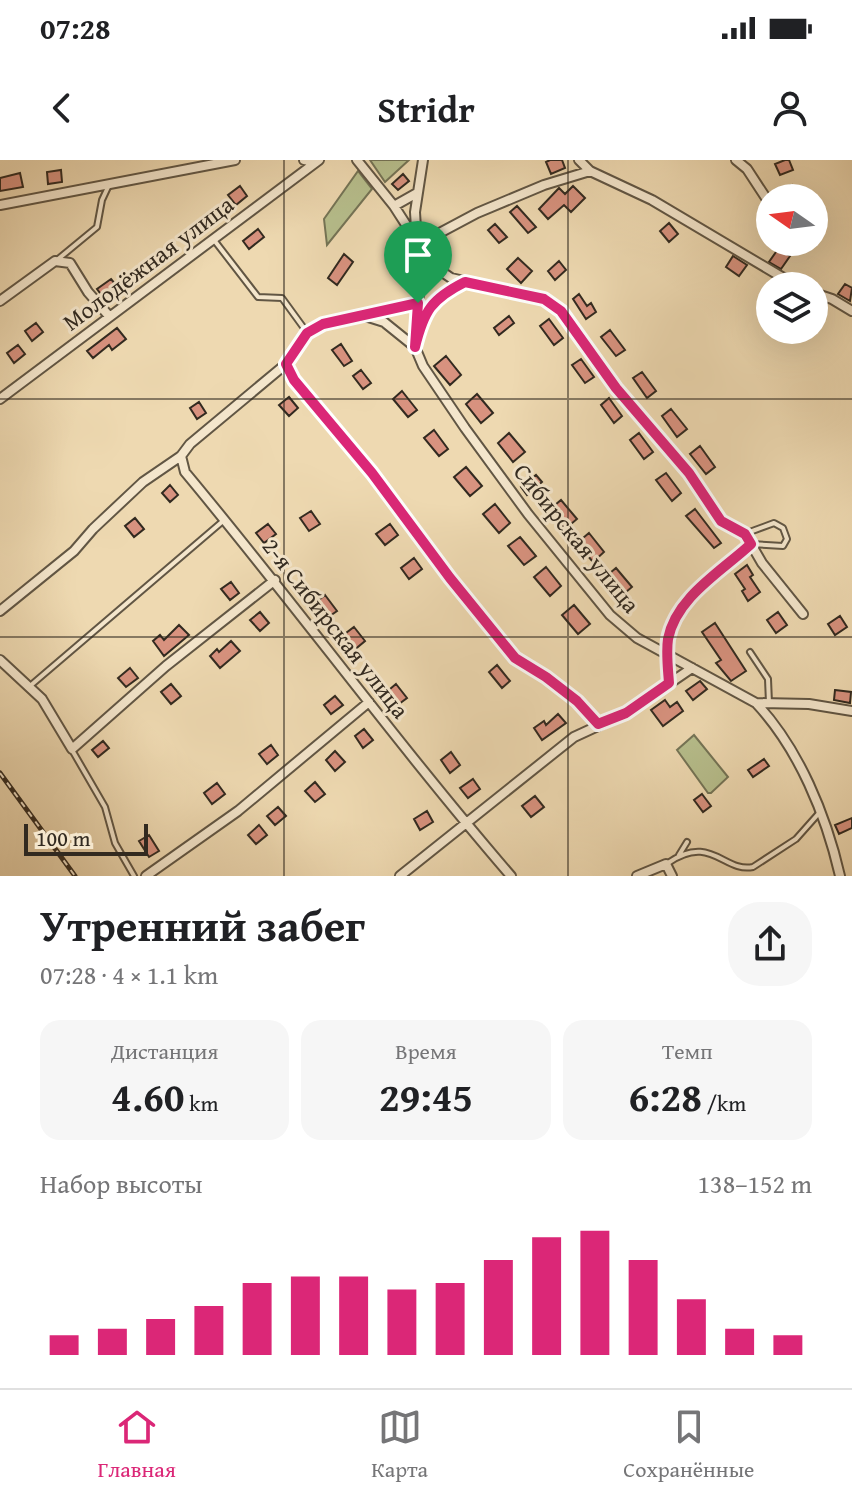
<!DOCTYPE html>
<html lang="ru">
<meta charset="utf-8">
<style>
body{margin:0;font-family:"Gentium Book Plus",serif;background:#f6f6f6;color:#202124;height:100vh;display:flex;flex-direction:column;font-size:30px;white-space:nowrap}
*{box-sizing:border-box;margin:0}
p{font-size:26px;color:#757577}
.icon{flex:none;width:44px;height:44px;fill:none;stroke:currentColor;stroke-width:2;stroke-linecap:round;stroke-linejoin:round}
.map{position:relative;height:716px;overflow:hidden}
.sheet{display:flex;flex-direction:column;background:#fff;flex:1}
.sheet>*{flex:none}
.needle{width:52px;rotate:284deg}
.fabs{position:absolute;left:756px;top:24px;display:grid;gap:16px}
.fabs a{display:grid;place-items:center;width:72px;height:72px;border-radius:50%;background:#fff;box-shadow:0 8px 32px #0002;font-size:40px}
.scale{position:absolute;left:24px;bottom:20px;width:124px;box-sizing:border-box;padding-left:8px;border:4px solid #322a20;border-top:0;font-size:22px;line-height:28px;white-space:nowrap;color:#322a20;-webkit-text-stroke:6px #f4e6cc;paint-order:stroke}
.pin{position:absolute;display:grid;place-items:center;width:68px;height:68px;color:#fff;margin:-82px -34px;border-radius:50% 50% 50% 0;rotate:-45deg;box-shadow:0 0 8px #0007}
.pin .icon{rotate:45deg}
.round{display:grid;place-items:center;flex:none;width:84px;height:84px;border-radius:32px;background:#f6f6f6}
.summary{display:flex;align-items:center;justify-content:space-between;height:136px;padding:0 40px}
h1{font-size:44px;font-weight:700;line-height:60px}
.metrics{display:grid;grid-template-columns:repeat(3,1fr);gap:12px;height:136px;padding:8px 40px}
.metrics div{display:grid;align-content:center;border-radius:20px;background:#f6f6f6;text-align:center}
.metrics b{font-size:40px;font-weight:700}
.metrics small{font-size:22px;font-weight:400}
.metrics p{font-size:22px}
.chart{height:224px;padding:16px 40px}
.chart p{display:flex;justify-content:space-between}
.chart svg{width:100%;height:144px;margin-top:8px;stroke:#db2777;stroke-width:6}
.status{display:flex;justify-content:space-between;align-items:center;height:56px;padding:0 40px;background:#fff;direction:ltr}
.status svg{height:22px;fill:currentColor}
header{display:flex;justify-content:space-between;align-items:center;height:104px;padding:0 40px;background:#fff;font-size:36px;font-weight:700}
.tab-bar{display:flex;justify-content:space-around;align-items:center;height:112px;border-top:2px solid #e0e0e0;background:#fff;font-size:22px;color:#757577}
.tab-bar a{display:grid;justify-items:center;gap:4px}
.tab-bar .selected{color:#db2777}
.map>svg:first-child{display:block}
.green{fill:#b7bf8d;stroke:#747456;stroke-width:2}
.building{fill:#d8927f;stroke:#322a20;stroke-width:2}
.lines{fill:none;stroke-linecap:round;stroke-linejoin:round}
.service-casing{stroke:#615644;stroke-width:8}
.minor-casing{stroke:#615644;stroke-width:12}
.service{stroke:#f4e6cc;stroke-width:4}
.minor{stroke:#f4e6cc;stroke-width:8}
.rail-casing{stroke:#322a20;stroke-width:5}
.rail{stroke:#f4e6cc;stroke-width:2;stroke-dasharray:6;stroke-linecap:butt}
.route-casing{stroke:#fff;stroke-width:16}
.route{stroke:#db2777;stroke-width:10}
.grid{fill:none;stroke:#322a20;stroke-width:2;stroke-opacity:0.55}
.labels{text-anchor:middle;dominant-baseline:central;stroke-width:6;stroke-linejoin:round;paint-order:stroke}
.street-label{font-size:24px;fill:#322a20;stroke:#f4e6cc}
</style>
<div class="status"><b>07:28</b><svg viewBox="0 0 49 12"><path d="M0 12V9h3v3zM5 12V6h3v6zM10 12V3h3v9zM15 12V0h3v12zM26 1h20v11H26zM47 4h2v5h-2z"/></svg></div>
<header><svg class="icon" aria-label="back" viewBox="0 0 24 24"><path d="M15 5l-7 7 7 7"/></svg>Stridr<svg class="icon" aria-label="person" viewBox="0 0 24 24"><circle cx="12" cy="8" r="4"/><path d="M4 21q1-7 8-7t8 7"/></svg></header>
<div class="map">
<svg width="852" height="716" viewBox="0 0 852 716">
<rect width="100%" height="100%" fill="#eed9b1"/>
<filter id="stains"><feTurbulence type="fractalNoise" baseFrequency=".0025" numOctaves="4"/><feColorMatrix values="0 0 0 0 .2 0 0 0 0 .09 0 0 0 0 .02 0 0 0 .5 -.17"/></filter>
<radialGradient id="worn" r=".72"><stop offset=".6" stop-color="#630" stop-opacity="0"/><stop offset="1" stop-color="#630" stop-opacity=".3"/></radialGradient>
<!-- green -->
<path class="green" d="M370,0H409L385,22Z
M358,11L372,29L327,85L324,59Z
M694,575L728,617L711,633H708L677,590Z"/>
<!-- building -->
<path class="building" d="M550,0H562L565,8L551,14L546,2Z
M785,0H789L793,10L780,15L775,4Z
M61,10L62,22L48,24L47,12Z
M20,13L23,27L0,31V18Z
M403,14L409,21L398,30L392,24Z
M792,25L797,38H782L779,29Z
M240,26L247,36L236,45L228,35Z
M573,26L585,38L571,52L564,45L548,59L539,49L559,28L565,34Z
M517,46L536,67L528,73L510,52Z
M669,63L678,74L669,82L660,71Z
M495,64L507,77L499,83L488,70Z
M258,69L264,77L249,89L243,81Z
M778,89L790,96L781,109L769,102Z
M344,94L353,102L337,125L328,118Z
M733,96L747,105L739,116L726,107Z
M518,98L532,111L521,123L507,109Z
M559,101L566,110L555,120L548,111Z
M111,119L120,130L106,141L97,129Z
M845,124L852,128L850,141L838,134Z
M579,134L587,146L591,143L596,152L586,159L573,139Z
M509,156L514,163L499,175L494,168Z
M549,159L563,178L554,185L540,166Z
M36,163L43,172L32,181L25,171Z
M117,168L126,179L112,190L109,185L93,198L87,191Z
M610,170L625,190L616,196L601,177Z
M341,184L352,201L344,206L332,190Z
M18,185L25,194L14,203L7,193Z
M446,196L461,215L450,225L434,206Z
M581,199L594,217L585,223L572,205Z
M361,210L371,223L363,229L353,216Z
M642,212L656,231L647,238L633,218Z
M402,231L417,250L408,257L393,239Z
M477,234L493,253L481,263L466,244Z
M289,237L298,248L289,256L279,245Z
M609,238L622,256L614,263L601,245Z
M199,242L206,253L197,259L190,248Z
M671,249L687,269L677,277L662,256Z
M434,270L448,289L439,296L424,278Z
M509,273L525,292L513,302L498,283Z
M639,273L653,292L644,299L630,280Z
M700,286L715,307L706,314L690,294Z
M466,307L482,326L470,336L454,317Z
M666,313L681,333L672,341L656,320Z
M536,315L542,322L527,335L521,327Z
M170,325L178,335L170,342L162,333Z
M561,340L577,359L565,369L549,350Z
M495,344L510,363L499,373L483,354Z
M695,349L721,383L714,388L686,356Z
M311,351L320,364L309,371L300,358Z
M135,358L144,369L134,377L125,366Z
M268,364L276,374L264,383L256,373Z
M390,364L398,375L385,385L376,374Z
M589,373L604,392L593,402L577,383Z
M520,377L536,396L524,405L508,386Z
M414,398L422,409L409,419L401,408Z
M747,405L753,415L750,417L760,432L748,441L742,431L745,429L735,414Z
M546,407L561,426L550,436L534,417Z
M616,408L632,427L620,437L604,418Z
M231,422L239,433L230,440L221,429Z
M325,435L337,451L327,458L315,443Z
M574,445L590,464L578,474L562,455Z
M260,452L269,463L260,471L250,460Z
M778,452L787,465L776,473L767,460Z
M840,456L847,467L835,475L828,464Z
M715,463L746,511L731,521L716,503L721,500L702,472Z
M179,465L189,475L164,496L153,481L160,475L164,480Z
M354,467L365,481L353,491L342,476Z
M231,481L240,491L220,508L210,496L217,489L219,492Z
M497,505L510,521L502,528L489,512Z
M130,508L138,518L126,527L118,518Z
M700,521L707,529L693,540L686,531Z
M171,524L181,536L171,544L161,532Z
M396,524L407,538L395,547L384,534Z
M835,530L851,532L850,543L834,540Z
M335,536L343,545L331,554L324,545Z
M665,540L670,547L677,542L683,551L663,566L651,550Z
M558,554L566,563L542,580L534,568L544,561L546,565Z
M364,569L373,580L363,588L355,576Z
M103,581L109,588L98,597L92,590Z
M271,585L278,595L267,604L259,594Z
M335,591L345,602L335,611L326,600Z
M451,592L460,605L450,613L441,600Z
M764,599L769,606L753,617L748,610Z
M473,619L480,629L468,638L460,628Z
M315,622L325,634L315,642L305,631Z
M217,623L225,634L212,644L204,633Z
M702,634L711,646L703,652L694,640Z
M535,636L544,647L531,657L522,646Z
M278,647L286,656L275,665L267,656Z
M427,651L433,662L420,670L414,659Z
M852,658V668L839,674L835,665Z
M259,665L267,675L256,684L248,675Z
M149,675L159,691L149,697L139,681Z"/>
<g class="lines">
<!-- service casing -->
<g class="service-casing">
<path id="service" d="M214,80L258,137L282,138L306,171
M57,100L97,67L102,40L109,25
M747,373L774,363L783,368L787,379L783,386L751,384
M750,492L768,519L769,543
M30,526L223,361
M72,590L105,647L115,683L134,716
M679,695L687,682
M668,703C711,673 724,713 753,707L796,679L820,652"/>
</g>
<!-- minor casing -->
<g class="minor-casing">
<path id="minor" d="M304,0L316,2
M357,0L394,46L432,105L451,118L544,139L561,151L616,228L689,313L721,361L745,374L751,384C722,411 676,437 669,479C666,493 668,509 669,523
M423,0L415,52L417,85L422,107L415,169V187L423,206L465,268L528,354L610,455L637,478L756,543L809,544L852,551
M579,0L590,11L652,40L797,126
M736,0L747,9L766,38
M0,45L235,0
M394,46L417,33
M417,85L477,53L544,25L590,11
M814,133L832,139L852,151
M0,141L55,101L70,103L88,132L109,156
M365,156L384,162L415,187
M418,174C426,145 439,135 465,122
M286,204L294,220L398,346L450,418L515,498L546,517L577,541L598,564
M0,239L319,0
M181,296L185,312C296,445 398,585 511,716
M751,384L762,403L803,454
M0,451L74,391L93,369L143,322L181,296L190,284L286,204L307,173L323,164L418,143
M0,500L42,539L72,589L166,506L275,420
M756,543C799,589 826,655 840,716
M146,716L238,651L369,542
M400,716L574,577L626,553L692,508
M637,716L666,704L672,716"/>
</g>
<!-- service -->
<use href="#service" class="service"/>
<!-- minor -->
<use href="#minor" class="minor"/>
<!-- rail casing -->
<g class="rail-casing">
<path id="rail" d="M0,613L75,716"/>
</g>
<!-- rail -->
<use href="#rail" class="rail"/>
</g>
<g class="lines">
<!-- route casing -->
<g class="route-casing">
<path id="route" d="M465,122L544,139L561,151L616,228L689,313L721,361L745,374L751,384C722,411 676,437 668,479C666,493 668,509 669,523L626,553L598,564L577,541L546,517L515,498L450,418L372,313L294,220L286,204L307,173L323,164L418,143L415,187C424,151 431,139 465,122Z"/>
</g>
<!-- route -->
<use href="#route" class="route"/>
</g>
<!-- grid -->
<path class="grid" d="M284,0V716M568,0V716M0,239H852M0,477H852"/>
<g class="labels">
<!-- street labels -->
<g class="street-label">
<text transform="translate(148 103) rotate(-37)">Молодёжная улица</text>
<text transform="translate(577 378) rotate(51)">Сибирская улица</text>
<text transform="translate(336 468) rotate(52)">2-я Сибирская улица</text>
</g>
</g>
<rect width="100%" height="100%" filter="url(#stains)"/>
<rect width="100%" height="100%" fill="url(#worn)"/>
</svg>
<div class="fabs">
<a><svg class="needle" viewBox="-14 -14 28 28"><path d="M0-13l5 13h-10z" fill="#e53935"/><path d="M0 13l5-13h-10z" fill="#757577"/></svg></a>
<a><svg class="icon" aria-label="layers" viewBox="0 0 24 24"><path d="M12 4l9 5-9 5-9-5zM3 14l9 5 9-5"/></svg></a>
</div>
<div class="scale">100 m</div>
<div class="pin" style="left:418px;top:143px;background:#1e9e55"><svg class="icon" aria-label="arrive" viewBox="0 0 24 24"><path d="M6 21V4h12l-3 4 3 4H6"/></svg></div>
</div>
<section class="sheet">
<div class="summary"><div><h1>Утренний забег</h1><p>07:28 · 4 × 1.1 km</p></div><a class="round"><svg class="icon" aria-label="share" viewBox="0 0 24 24"><path d="M12 15V3M7 8l5-5 5 5M5 13v7h14v-7"/></svg></a></div>
<div class="metrics">
<div><p>Дистанция</p><b>4.60<small> km</small></b></div>
<div><p>Время</p><b>29:45</b></div>
<div><p>Темп</p><b>6:28<small> /km</small></b></div>
</div>
<div class="chart"><p><span>Набор высоты</span>138–152 m</p>
<svg viewBox="0 0 160 44" preserveAspectRatio="none"><path d="M5 44V38M15 44V36M25 44V33M35 44V29M45 44V22M55 44V20M65 44V20M75 44V24M85 44V22M95 44V15M105 44V8M115 44V6M125 44V15M135 44V27M145 44V36M155 44V38"/></svg>
</div>
</section>
<nav class="tab-bar">
<a class="selected"><svg class="icon" aria-label="home" viewBox="0 0 24 24"><path d="M3 11l9-7 9 7M6 9v11h12V9"/></svg>Главная</a>
<a><svg class="icon" aria-label="map" viewBox="0 0 24 24"><path d="M3 6l6-2 6 2 6-2v14l-6 2-6-2-6 2zM9 4v14M15 6v14"/></svg>Карта</a>
<a><svg class="icon" aria-label="saved" viewBox="0 0 24 24"><path d="M7 4h10v16l-5-4-5 4z"/></svg>Сохранённые</a>
</nav>
